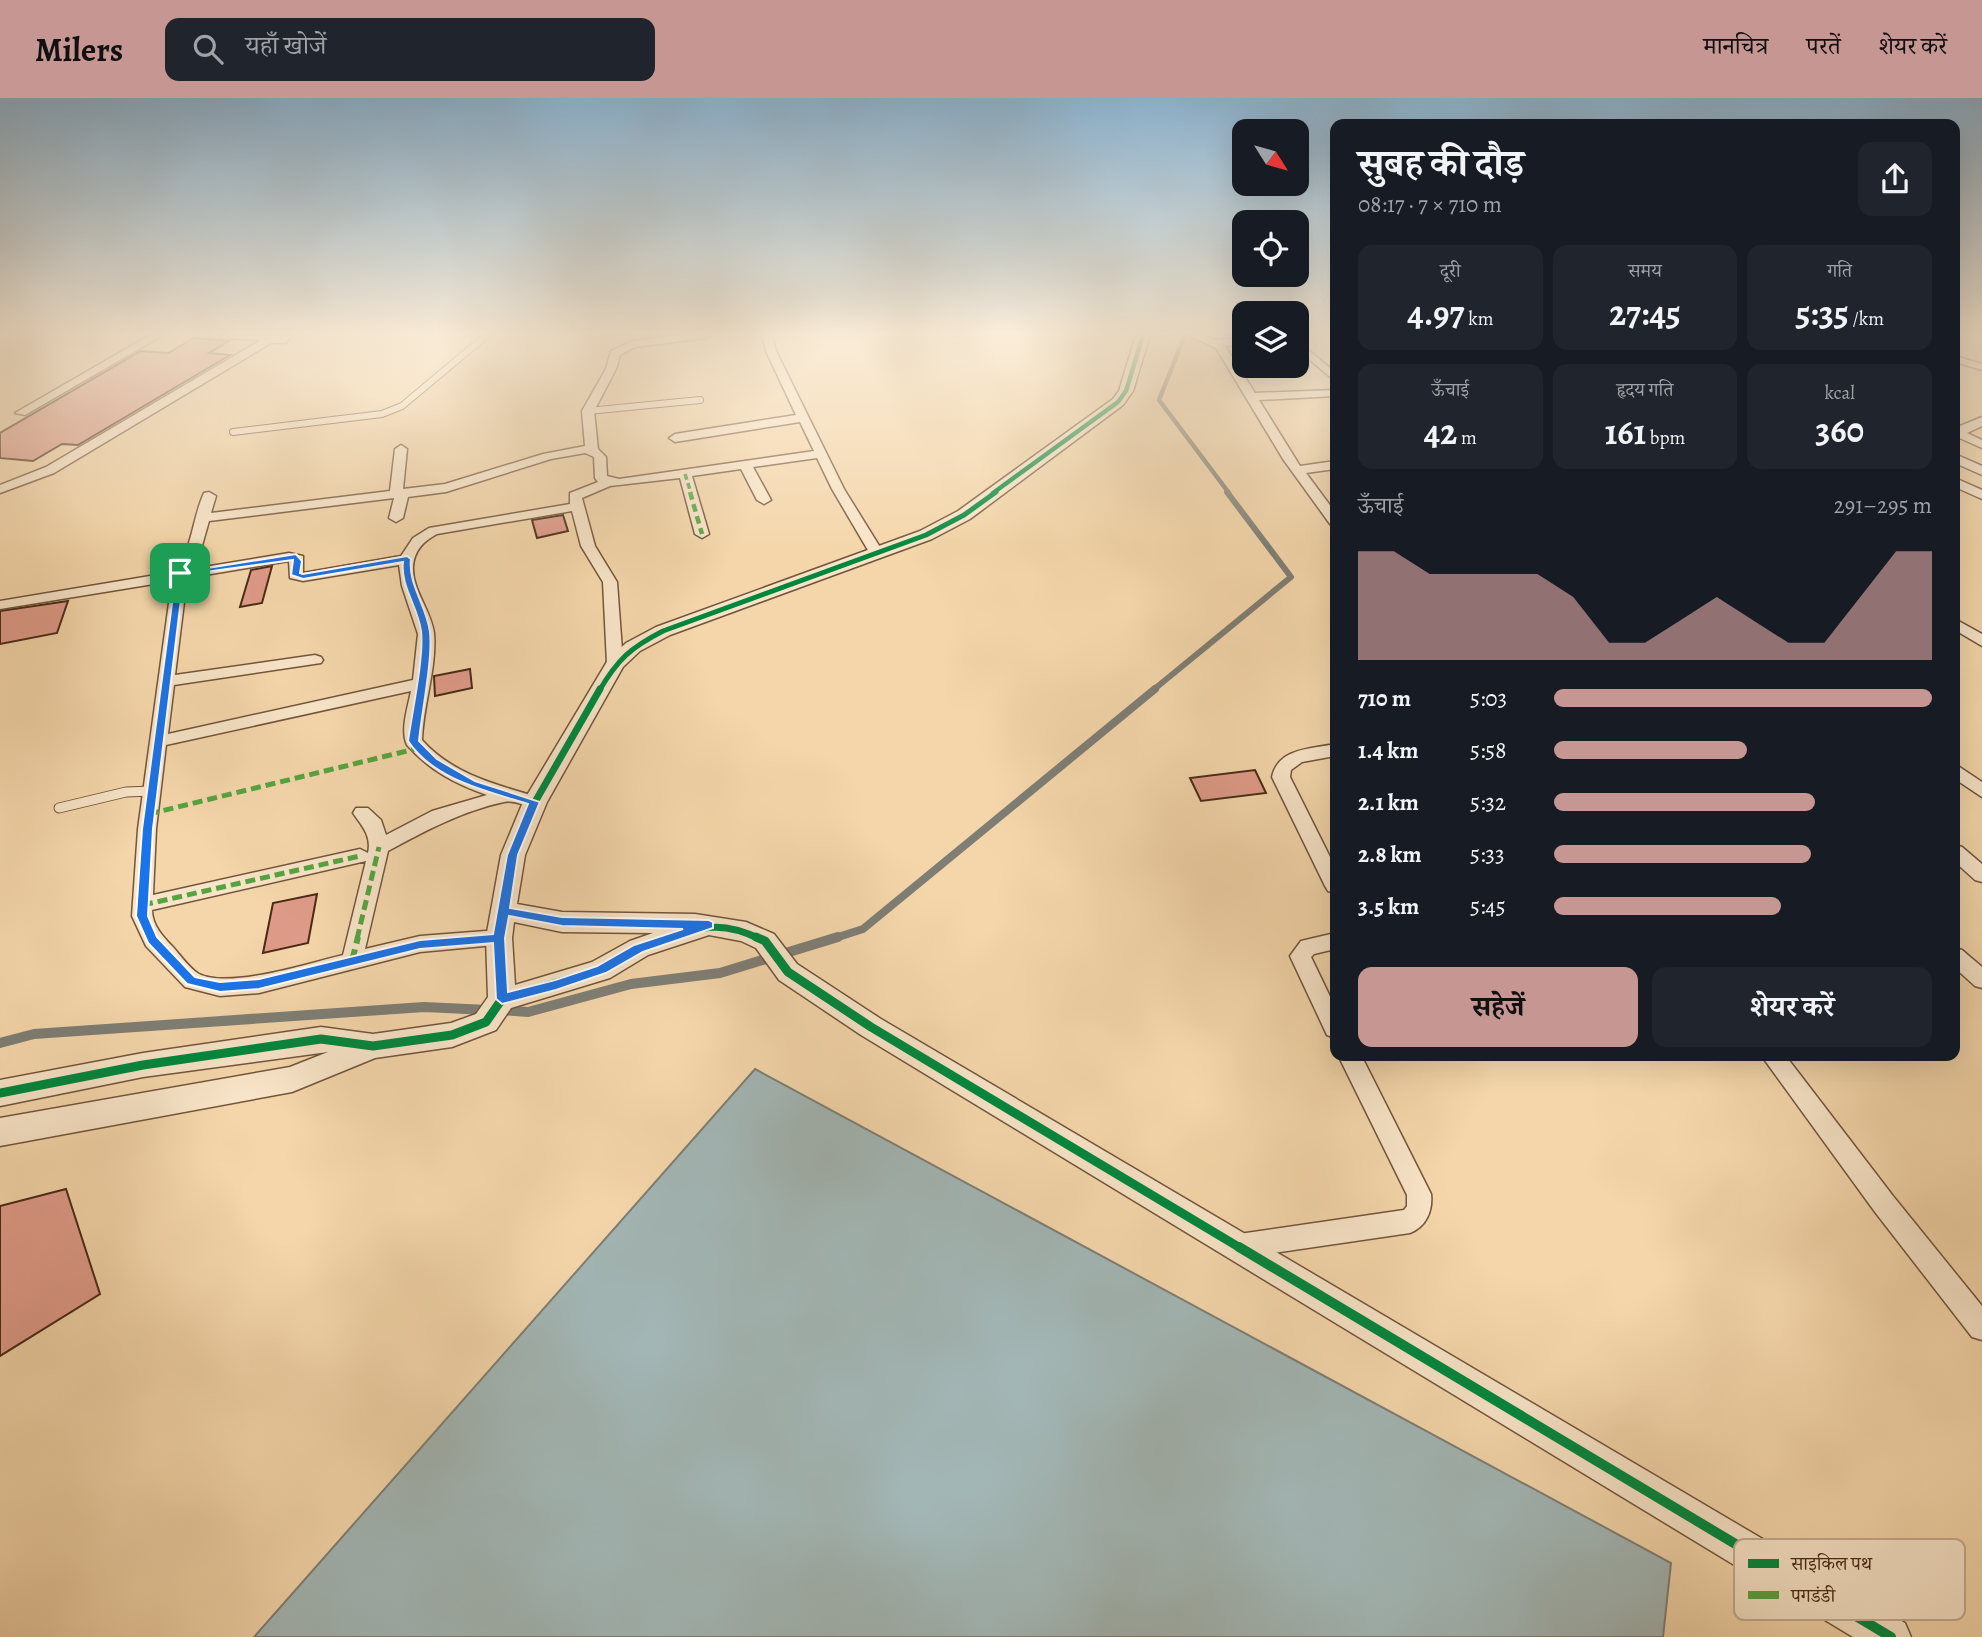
<!DOCTYPE html>
<html lang="hi">
<meta charset="utf-8">
<style>
body{margin:0;font-family:Alegreya,"Noto Serif Devanagari",serif;background:#20242c;color:#f1f3f6;height:100vh;display:flex;flex-direction:column;font-size:26px;white-space:nowrap}
*{box-sizing:border-box;margin:0}
p{font-size:23px;color:#9ea1a6}
.icon{flex:none;width:38px;height:38px;fill:none;stroke:currentColor;stroke-width:2;stroke-linecap:round;stroke-linejoin:round}
.map{position:relative;flex:1;overflow:hidden}
.panel{position:absolute;left:1330px;top:21px;width:630px;height:942px;display:flex;flex-direction:column;background:#171b24;border-radius:14px;box-shadow:0 7px 28px #0002}
.panel>*{flex:none}
.needle{width:46px;rotate:127deg}
.tools{position:absolute;left:1232px;top:21px;display:grid;gap:14px}
.tools a{display:grid;place-items:center;width:77px;height:77px;border-radius:14px;background:#171b24;box-shadow:0 7px 28px #0002;font-size:35px}
.pin{position:absolute;display:grid;place-items:center;width:60px;height:60px;color:#fff;margin:-30px;border-radius:14px;box-shadow:0 4px 10px #0006}
.round{display:grid;place-items:center;flex:none;width:74px;height:74px;border-radius:14px;background:#20242c}
.head{display:flex;align-items:center;justify-content:space-between;height:119px;padding:0 28px}
h1{font-size:38px;font-weight:700;line-height:52px}
.stats{display:grid;grid-template-columns:repeat(3,1fr);gap:10px;height:119px;padding:7px 28px}
.stats div{display:grid;align-content:center;border-radius:14px;background:#20242c;text-align:center}
.stats b{font-size:35px;font-weight:700}
.stats small{font-size:19px;font-weight:400}
.stats p{font-size:19px}
.chart{height:196px;padding:14px 28px}
.chart p{display:flex;justify-content:space-between}
.chart svg{width:100%;height:126px;margin-top:7px;fill:#c59692;opacity:.7}
.primary-button{display:flex;gap:14px;margin-top:auto;padding:14px 28px}
.primary-button a{flex:1;height:80px;border-radius:14px;background:#c59692;color:#111;font-size:28px;font-weight:700;line-height:80px;text-align:center}
.primary-button a+a{background:#20242c;color:#f1f3f6}
ul{padding:0 28px;list-style:none;font-size:23px}
li{display:grid;grid-template-columns:112px 84px 1fr;align-items:center;height:52px}
li i{height:18px;border-radius:9px;background:#c59692}
header{display:flex;align-items:center;gap:42px;box-sizing:border-box;height:98px;padding:0 35px;background:#c59692;color:#111}
header strong{font-size:33px}
nav{display:flex;gap:38px;margin-inline-start:auto;font-size:24px}
.search{width:490px;height:63px;background:#20242c;display:flex;align-items:center;gap:18px;box-sizing:border-box;padding:0 24px;border-radius:14px;color:#9ea1a6;font-size:26px}
.map>svg:first-child{display:block}
.water{fill:#a2b6b5;stroke:#7e7e75;stroke-width:2}
.lines{fill:none;stroke-linecap:round;stroke-linejoin:round}
.stream-far3{stroke:#7e7e75;stroke-width:4.5}
.stream-far2{stroke:#7e7e75;stroke-width:6}
.stream-far1{stroke:#7e7e75;stroke-width:8}
.stream{stroke:#7e7e75;stroke-width:10}
.building{fill:#df9b89;stroke:#472a16;stroke-width:2}
.service-far1-casing{stroke:#72553b;stroke-width:8}
.service-casing{stroke:#72553b;stroke-width:11}
.minor-casing{stroke:#72553b;stroke-width:3}
.tertiary-casing{stroke:#72553b;stroke-width:3}
.service-far1{stroke:#f8e4c8;stroke-width:6}
.service{stroke:#f8e4c8;stroke-width:9}
.minor{fill:#f8e4c8;fill-rule:evenodd}
.tertiary{fill:#f8e4c8;fill-rule:evenodd}
.quiet-far3{stroke:#55a440;stroke-width:3.5;stroke-dasharray:6 3.5;stroke-linecap:butt}
.quiet-far2{stroke:#55a440;stroke-width:4.5;stroke-dasharray:8 4.5;stroke-linecap:butt}
.quiet-far1{stroke:#55a440;stroke-width:5;stroke-dasharray:10 5;stroke-linecap:butt}
.quiet{stroke:#55a440;stroke-width:6;stroke-dasharray:12 6;stroke-linecap:butt}
.cycleway-far4-casing{stroke:#f8e4c8;stroke-width:7}
.cycleway-far3-casing{stroke:#f8e4c8;stroke-width:9}
.cycleway-far2-casing{stroke:#f8e4c8;stroke-width:11}
.cycleway-far1-casing{stroke:#f8e4c8;stroke-width:13}
.cycleway-casing{stroke:#f8e4c8;stroke-width:15}
.cycleway-far4{stroke:#00873e;stroke-width:4.5}
.cycleway-far3{stroke:#00873e;stroke-width:5}
.cycleway-far2{stroke:#00873e;stroke-width:7}
.cycleway-far1{stroke:#00873e;stroke-width:9}
.cycleway{stroke:#00873e;stroke-width:10}
.route{fill:#1a73e8;stroke:#fff;stroke-width:2;fill-rule:evenodd}
.key{fill:#f8e4c8;stroke:#c3ac93;stroke-width:2}
.key-label{font-size:19px;fill:#472a16}
</style>
<header>
<strong>Milers</strong>
<div class="search"><svg class="icon" aria-label="search" viewBox="0 0 24 24"><circle cx="10" cy="10" r="6"/><path d="M15 15l6 6"/></svg>यहाँ खोजें</div>
<nav><a>मानचित्र</a><a>परतें</a><a>शेयर करें</a></nav>
</header>
<div class="map">
<svg width="1982" height="1539" viewBox="0 0 1982 1539">
<rect width="100%" height="100%" fill="#f4d6aa"/>
<filter id="stains"><feTurbulence type="fractalNoise" baseFrequency=".00286" numOctaves="4"/><feColorMatrix values="0 0 0 0 .2 0 0 0 0 .09 0 0 0 0 .02 0 0 0 .5 -.17"/></filter>
<radialGradient id="worn" r=".72"><stop offset=".6" stop-color="#630" stop-opacity="0"/><stop offset="1" stop-color="#630" stop-opacity=".3"/></radialGradient>
<!-- water -->
<path class="water" d="M755,971L1671,1465L1663,1539H254Z"/>
<g class="lines">
<!-- stream-far3 -->
<path class="stream-far3" d="M1185,237L1159,302L1229,395"/>
<!-- stream-far2 -->
<path class="stream-far2" d="M1152,593L1291,479L1227,394"/>
<!-- stream-far1 -->
<path class="stream-far1" d="M832,841L863,831L1155,591"/>
<!-- stream -->
<path class="stream" d="M501,912L528,914L631,886L720,875L838,839
M0,945L34,936L424,909L488,912"/>
</g>
<!-- building -->
<path class="building" d="M194,240L229,243L209,255L230,257L78,347L62,346L33,363L0,360V335L141,253L168,255Z
M563,417L568,433L537,440L532,422Z
M272,468L262,505L240,509L251,472Z
M68,503L57,535L0,546V513Z
M470,571L472,590L435,598L434,578Z
M1255,672L1266,695L1201,703L1190,680Z
M317,796L308,845L263,855L273,805Z
M66,1091L100,1196L0,1258V1108Z"/>
<g class="lines">
<!-- service-far1 casing -->
<g class="service-far1-casing">
<path id="service-far1" d="M588,313L700,302
M233,334L382,316L402,308L487,237"/>
</g>
<!-- service casing -->
<g class="service-casing">
<path id="service" d="M59,710L126,694L152,693"/>
</g>
<!-- minor casing -->
<g class="minor-casing">
<path id="minor" d="M150,237H163L25,317L15,315Z
M219,237L291,238L286,245H271L54,375L0,395V387L46,369L261,242L224,240Z
M680,237H711L706,240L635,249L620,257L616,271L594,313L598,351L606,359L607,378L619,381L814,353L800,324L675,344L669,340L675,336L796,317L766,253L762,237H772L776,253L844,391L883,454L881,457H871L869,454L832,391L817,360L753,369L771,402L764,406L757,402L741,371L692,378L709,436L702,440L695,436L680,380L610,388L582,400L595,448L617,484L623,566L615,571L607,566L603,484L581,448L572,413L437,436C424,443 414,452 413,469C412,492 431,512 434,535C437,570 423,607 422,642C453,677 498,687 541,700L544,704L541,708C529,712 517,701 504,704C462,713 425,733 388,753L365,851L420,838L499,832L506,834L509,840L506,846L420,854L259,895L220,898L185,889L146,848L132,818L138,731L172,483L0,511V503L174,474C193,451 192,421 204,395L209,394L216,398L211,415L390,393L395,351L401,347L407,351L403,391L445,386L543,356L585,348L582,313L606,271L611,253L632,243ZM585,355L594,359L595,380L598,384L570,395V406L429,430L413,440L401,458L303,475V458L289,455L192,471L197,465L209,423L394,400L389,420L396,424L403,420L408,399L446,394L551,361ZM289,463L290,480L303,483L399,467L402,488L418,536L413,582L168,636L174,587L321,565L323,562L321,559L315,557L175,577L187,480ZM411,593C408,609 400,632 407,647C429,672 455,686 487,697L432,713L386,737L381,722L368,710H356L353,715C362,728 372,738 368,755L360,751L153,797L156,731L166,647ZM366,763L343,857C309,865 231,891 199,876C190,871 180,857 173,849C163,839 152,827 152,812Z
M1188,237H1202L1215,242L1244,240V246L1225,248L1255,295L1335,292V298L1259,302L1300,368L1335,363V371L1306,375L1335,414V427L1330,426L1283,361L1216,250Z
M1297,243L1335,274V283L1297,251Z
M1955,258L1982,266V272L1955,264Z
M1982,319V328L1967,335L1982,342V350L1955,338V330Z
M1955,356L1982,368V377L1955,365Z
M1955,380L1982,392V401L1955,389Z
M1955,521L1982,536V548L1955,532Z
M1335,646V658L1302,664L1291,672L1290,679L1335,769V795L1328,793L1325,788L1272,679C1278,650 1311,651 1335,646Z
M1955,666L1982,684V699L1955,681Z
M1955,747L1962,749L1982,766V784L1975,782L1955,764Z
M1335,835V851L1314,856L1311,859L1335,909V940L1327,937L1290,858L1301,843Z
M1955,850L1962,852L1982,869V890L1975,888L1955,870Z
M1338,957H1361L1431,1096C1433,1113 1426,1129 1410,1135L1239,1160L1230,1157L1226,1148L1230,1139L1239,1136L1404,1112L1407,1108V1097Z
M1761,957H1785L1893,1098L1982,1208V1242L1972,1239L1875,1114Z"/>
</g>
<!-- tertiary casing -->
<g class="tertiary-casing">
<path id="tertiary" d="M1136,237H1150L1133,293L1123,307L970,421L932,441L670,537L640,553L623,569L547,704L525,757L517,806L562,814L695,816L746,824L774,836L797,866L881,921L1905,1525L1911,1539H1853L861,937L779,882L756,850L741,843L709,837L648,857L610,880L511,910L496,932L452,949L375,960L292,994L0,1048V1020L290,969L328,954L143,979L0,1008V982L143,955L321,929L373,936L451,925L476,916L488,899L486,840L501,757L523,704L608,562L626,545L656,529L920,433L958,413L1113,301L1119,293ZM514,824L562,834L653,835L630,843L592,864L515,887L512,840Z"/>
</g>
<!-- service-far1 -->
<use href="#service-far1" class="service-far1"/>
<!-- service -->
<use href="#service" class="service"/>
<!-- minor -->
<use href="#minor" class="minor"/>
<!-- tertiary -->
<use href="#tertiary" class="tertiary"/>
<!-- quiet-far3 -->
<path class="quiet-far3" d="M685,376L691,395"/>
<!-- quiet-far2 -->
<path class="quiet-far2" d="M690,394L702,436"/>
<!-- quiet-far1 -->
<path class="quiet-far1" d="M149,716L419,650
M143,807L360,758
M357,841L379,749"/>
<!-- quiet -->
<path class="quiet" d="M352,863L358,839"/>
<!-- cycleway-far4 casing -->
<g class="cycleway-far4-casing">
<path id="cycleway-far4" d="M993,395L1118,304L1126,293L1143,237"/>
</g>
<!-- cycleway-far3 casing -->
<g class="cycleway-far3-casing">
<path id="cycleway-far3" d="M599,593C618,561 630,550 663,533L926,437L964,417L996,394"/>
</g>
<!-- cycleway-far2 casing -->
<g class="cycleway-far2-casing">
<path id="cycleway-far2" d="M499,841L513,757L535,704L600,591
M668,841C705,828 722,823 760,841"/>
</g>
<!-- cycleway-far1 casing -->
<g class="cycleway-far1-casing">
<path id="cycleway-far1" d="M756,839L765,843L788,874L871,929L1242,1151
M502,901L601,872L639,850L673,839
M0,995L143,967L321,941L373,948L452,937L486,924L502,901L499,839"/>
</g>
<!-- cycleway casing -->
<g class="cycleway-casing">
<path id="cycleway" d="M1239,1149L1891,1539"/>
</g>
<!-- cycleway-far4 -->
<use href="#cycleway-far4" class="cycleway-far4"/>
<!-- cycleway-far3 -->
<use href="#cycleway-far3" class="cycleway-far3"/>
<!-- cycleway-far2 -->
<use href="#cycleway-far2" class="cycleway-far2"/>
<!-- cycleway-far1 -->
<use href="#cycleway-far1" class="cycleway-far1"/>
<!-- cycleway -->
<use href="#cycleway" class="cycleway"/>
</g>
<!-- sky -->
<linearGradient id="sky" x2="0" y2="1"><stop stop-color="#8cb5d4"/><stop offset="0.52" stop-color="#faedd9"/><stop offset="1" stop-color="#faedd9" stop-opacity="0"/></linearGradient>
<rect width="1982" height="452" fill="url(#sky)"/>
<!-- route -->
<path class="route" d="M296,456L302,463L300,475L303,476L407,458L411,461C408,487 427,508 430,534C433,561 422,613 419,643L437,661L475,683L540,704L518,757L510,810L562,819L709,822L713,824V830L643,854L606,875L556,892L502,906L496,901L493,845L420,851L259,891L220,894L187,886L148,845L136,818L142,731L176,475ZM293,462L291,477L303,481L403,464C400,488 418,509 421,533C424,559 412,614 408,643C434,682 486,693 528,706L507,757L493,836L420,842L259,881L220,884L195,879L157,839L148,818L153,731L184,477ZM509,818L562,828L683,831L634,847L597,868L555,882L508,894L505,840Z"/>
<!-- legend -->
<rect x="1734" y="1441" width="231" height="81" rx="10" class="key"/>
<rect x="1748" y="1461" width="31" height="9" fill="#00873e"/>
<rect x="1748" y="1493" width="31" height="8" fill="#55a440"/>
<g class="key-label">
<text x="1791" y="1472">साइकिल पथ</text>
<text x="1791" y="1504">पगडंडी</text>
</g>
<rect width="100%" height="100%" filter="url(#stains)"/>
<rect width="100%" height="100%" fill="url(#worn)"/>
</svg>
<div class="tools">
<a><svg class="needle" viewBox="-14 -14 28 28"><path d="M0-13l5 13h-10z" fill="#e53935"/><path d="M0 13l5-13h-10z" fill="#9ea1a6"/></svg></a>
<a><svg class="icon" aria-label="locate" viewBox="0 0 24 24"><circle cx="12" cy="12" r="6"/><path d="M12 2v4M12 18v4M2 12h4M18 12h4"/></svg></a>
<a><svg class="icon" aria-label="layers" viewBox="0 0 24 24"><path d="M12 4l9 5-9 5-9-5zM3 14l9 5 9-5"/></svg></a>
</div>
<div class="pin" style="left:180px;top:475px;background:#1e9e55"><svg class="icon" aria-label="arrive" viewBox="0 0 24 24"><path d="M6 21V4h12l-3 4 3 4H6"/></svg></div>
<section class="panel">
<div class="head"><div><h1>सुबह की दौड़</h1><p>08:17 · 7 × 710 m</p></div><a class="round"><svg class="icon" aria-label="share" viewBox="0 0 24 24"><path d="M12 15V3M7 8l5-5 5 5M5 13v7h14v-7"/></svg></a></div>
<div class="stats">
<div><p>दूरी</p><b>4.97<small> km</small></b></div>
<div><p>समय</p><b>27:45</b></div>
<div><p>गति</p><b>5:35<small> /km</small></b></div>
</div>
<div class="stats">
<div><p>ऊँचाई</p><b>42<small> m</small></b></div>
<div><p>हृदय गति</p><b>161<small> bpm</small></b></div>
<div><p>kcal</p><b>360</b></div>
</div>
<div class="chart"><p><span>ऊँचाई</span>291–295 m</p>
<svg viewBox="0 0 160 44" preserveAspectRatio="none"><path d="M0 44V6L10 6L20 14L30 14L40 14L50 14L60 22L70 38L80 38L90 30L100 22L110 30L120 38L130 38L140 22L150 6L160 6V44z"/></svg>
</div>
<ul>
<li><b>710 m</b>5:03<i style="width:100%"></i></li>
<li><b>1.4 km</b>5:58<i style="width:51%"></i></li>
<li><b>2.1 km</b>5:32<i style="width:69%"></i></li>
<li><b>2.8 km</b>5:33<i style="width:68%"></i></li>
<li><b>3.5 km</b>5:45<i style="width:60%"></i></li>
</ul>
<div class="primary-button"><a>सहेजें</a><a>शेयर करें</a></div>
</section>
</div>
